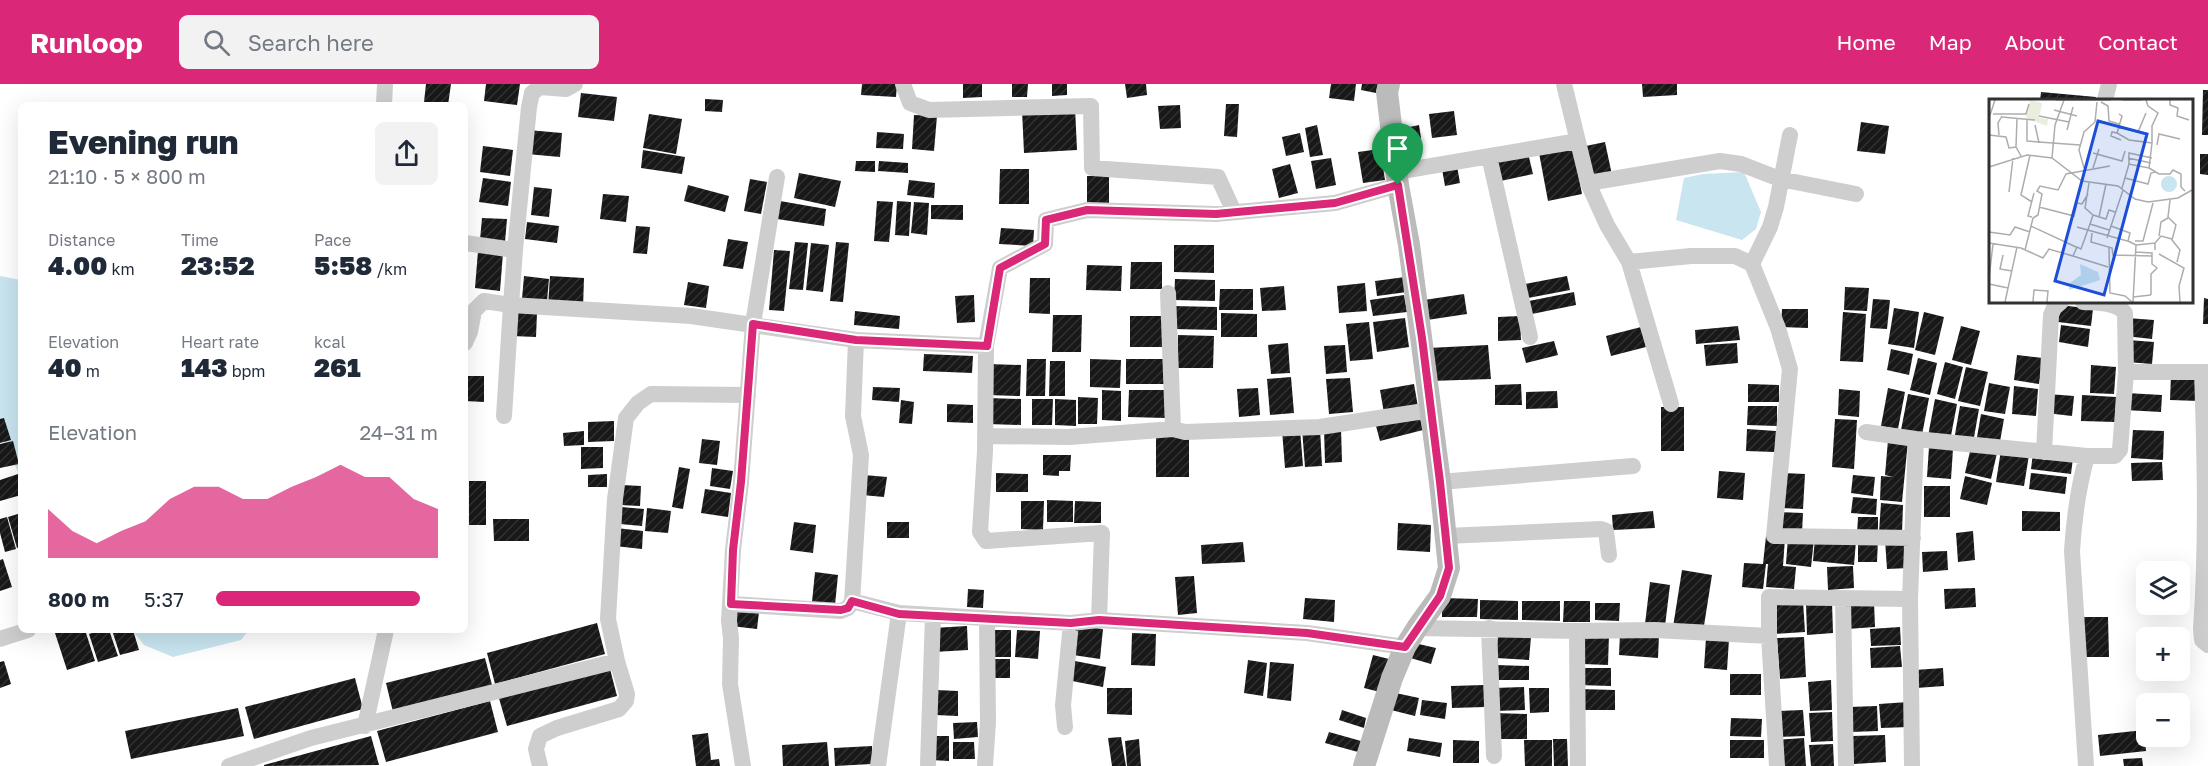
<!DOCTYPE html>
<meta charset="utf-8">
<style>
body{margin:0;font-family:"Golos Text",sans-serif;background:#f2f2f3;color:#1f2937;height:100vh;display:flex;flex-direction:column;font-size:22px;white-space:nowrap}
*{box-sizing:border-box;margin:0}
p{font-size:20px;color:#747a83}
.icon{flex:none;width:33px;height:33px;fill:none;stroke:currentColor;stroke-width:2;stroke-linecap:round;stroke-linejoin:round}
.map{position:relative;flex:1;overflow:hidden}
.details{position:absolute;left:18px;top:18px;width:450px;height:531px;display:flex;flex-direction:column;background:#fff;border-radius:9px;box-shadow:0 6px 24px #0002}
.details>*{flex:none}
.tools{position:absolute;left:2136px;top:477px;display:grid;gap:12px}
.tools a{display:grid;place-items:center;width:54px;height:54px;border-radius:9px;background:#fff;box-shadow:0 6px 24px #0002;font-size:30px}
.pin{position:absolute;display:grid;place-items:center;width:51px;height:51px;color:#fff;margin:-62px -26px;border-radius:50% 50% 50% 0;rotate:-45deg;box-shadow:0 0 6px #0007}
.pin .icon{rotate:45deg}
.round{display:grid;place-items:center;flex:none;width:63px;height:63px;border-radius:9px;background:#f2f2f3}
.overview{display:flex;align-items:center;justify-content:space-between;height:102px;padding:0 30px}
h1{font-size:33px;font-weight:800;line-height:45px}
.metrics{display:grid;grid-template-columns:repeat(3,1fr);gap:9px;height:102px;padding:6px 30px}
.metrics div{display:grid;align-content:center}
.metrics b{font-size:26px;font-weight:800}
.metrics small{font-size:16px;font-weight:400}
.metrics p{font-size:16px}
.chart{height:168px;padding:12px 30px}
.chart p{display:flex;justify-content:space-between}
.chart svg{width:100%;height:108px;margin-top:6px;fill:#db2777;opacity:.7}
ul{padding:0 30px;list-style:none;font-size:20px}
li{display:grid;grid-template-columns:96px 72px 1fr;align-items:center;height:45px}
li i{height:15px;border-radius:8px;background:#db2777}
header{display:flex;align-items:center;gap:36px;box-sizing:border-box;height:84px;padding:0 30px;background:#db2777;color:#fff}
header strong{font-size:28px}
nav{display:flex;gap:33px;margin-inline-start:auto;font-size:21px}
.search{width:420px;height:54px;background:#f2f2f3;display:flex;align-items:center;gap:15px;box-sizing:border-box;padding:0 21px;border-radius:9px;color:#747a83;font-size:22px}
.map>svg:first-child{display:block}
.water{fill:#c9e5f0}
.building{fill:url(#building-hatch)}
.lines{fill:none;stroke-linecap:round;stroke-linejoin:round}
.street{stroke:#cecece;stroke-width:16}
.secondary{stroke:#bbb;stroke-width:22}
.route-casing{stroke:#fff;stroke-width:12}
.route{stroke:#db2777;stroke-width:8}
.inset-road{fill:none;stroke:#adadad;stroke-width:1.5}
.view{fill:#1d4ed8;fill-opacity:0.15;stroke:#1d4ed8;stroke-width:3}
.inset-edge{fill:none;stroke:#313131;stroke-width:3}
</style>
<header>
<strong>Runloop</strong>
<div class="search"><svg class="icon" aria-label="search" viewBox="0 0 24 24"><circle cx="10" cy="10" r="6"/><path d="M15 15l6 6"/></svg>Search here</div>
<nav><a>Home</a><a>Map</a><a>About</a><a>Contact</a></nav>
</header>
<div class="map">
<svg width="2208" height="682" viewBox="0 0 2208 682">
<defs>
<pattern id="building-hatch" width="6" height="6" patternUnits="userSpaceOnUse" patternTransform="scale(1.5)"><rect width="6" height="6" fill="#181818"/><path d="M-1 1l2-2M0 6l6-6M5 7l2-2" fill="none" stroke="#313131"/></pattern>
</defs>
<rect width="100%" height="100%" fill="#fff"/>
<!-- water -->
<path class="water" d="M1744,88L1761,128L1756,145L1742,156L1676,136L1684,94L1703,90Z
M0,192L21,196V394L0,350Z
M132,546H249L241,556L173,573L144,561Z"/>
<!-- building -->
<path class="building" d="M426,0H451L448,21L424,18Z
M486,0H520L517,21L484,17Z
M862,0H897L896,13L861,11Z
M963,0H982V13L963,14Z
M1012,0H1028L1027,13H1012Z
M1052,0H1067V11L1052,12Z
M1125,0H1146L1147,11L1127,14Z
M1331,0H1356L1354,17L1329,14Z
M1362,0H1378L1376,9L1361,6Z
M1642,0H1677V11L1643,13Z
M2203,6H2208V51H2202Z
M2041,8L2096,13L2095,16H2040Z
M581,9L617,13L614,37L578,33Z
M705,15L723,16L722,28L705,27Z
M1226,20H1239L1237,53L1224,52Z
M1180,21L1181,44L1160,45L1158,22Z
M1075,23L1077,66L1024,69L1022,26Z
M1454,27L1457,51L1432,54L1429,30Z
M649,30L682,35L676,70L643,64Z
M914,31L937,32L934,67L912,65Z
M1861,38L1889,42L1885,70L1857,67Z
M1317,41L1323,71L1310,73L1305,44Z
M1419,41L1421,54L1398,58L1396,46Z
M528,46L562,49L560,73L527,70Z
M877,48L904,50L903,65L876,64Z
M1300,49L1304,68L1286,72L1282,53Z
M1605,58L1612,91L1589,96L1581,63Z
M483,62L513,66L510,92L480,88Z
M1573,63L1582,110L1548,117L1539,69Z
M1380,65L1385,96L1363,99L1358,68Z
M643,66L685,73L682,90L641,84Z
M1528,69L1533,90L1496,98L1491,77Z
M2200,70H2208V91L2200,90Z
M1331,74L1336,101L1316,105L1311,77Z
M856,77H875V88L855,87Z
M879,77L908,79V89L878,87Z
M1290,80L1298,109L1279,114L1272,85Z
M1457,82L1460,99L1445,102L1442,85Z
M1000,85H1029V120H999Z
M799,89L841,97L835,123L794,114Z
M1087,92H1109V122H1087Z
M483,94L511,98L508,122L479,118Z
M750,95L767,98L761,130L744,127Z
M909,96L935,99L934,114L907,111Z
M688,101L729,112L725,128L684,117Z
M534,103L552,105L549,133L531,131Z
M603,110L629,112L626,138L600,135Z
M780,117L826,125L824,142L777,135Z
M877,117L893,118L889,158L874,157Z
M897,117L911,118L909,152L895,151Z
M914,118L929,119L927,151L911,149Z
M931,121H963V136L931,135Z
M482,134L507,135L505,158L480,156Z
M527,138L559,142L557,159L525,155Z
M636,142L650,143L647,170L633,169Z
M1001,144L1034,146L1033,162L999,160Z
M728,155L748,158L743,185L723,182Z
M795,158L808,159L803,206L789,205Z
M836,158L849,159L843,218L830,217Z
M811,159L829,161L823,208L806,206Z
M1174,161H1214V189L1174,188Z
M774,166L790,167L784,227L769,226Z
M478,167L503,169L500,207L475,204Z
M1131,178H1162V205H1130Z
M1087,181L1122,182L1121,207L1086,206Z
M524,192L549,195L547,217L522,215Z
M550,192L584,194L583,224L548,222Z
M1567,192L1570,206L1528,214L1525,200Z
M1405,193L1407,208L1377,212L1375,197Z
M1030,194H1050V230L1029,229Z
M1175,195L1215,196V217L1174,216Z
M688,198L709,202L706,224L684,221Z
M1365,199L1367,227L1339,229L1337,202Z
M1284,202L1286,226L1262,227L1260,204Z
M1845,203L1869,204L1867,227L1844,226Z
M1220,205H1253V226H1219Z
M1574,208L1576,221L1532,230L1529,217Z
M1464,210L1467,230L1427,236L1424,216Z
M974,211L975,238L957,239L955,212Z
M1404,211L1407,228L1373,232L1370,216Z
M2204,214L2208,215V240H2203Z
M1873,215L1890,216L1887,245L1870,244Z
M2060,221L2093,225L2091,242L2058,238Z
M1173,222L1217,223V246L1173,245Z
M1894,224L1919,228L1914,264L1888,260Z
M1782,225H1808V244L1781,243Z
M513,227L537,229L536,253L512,252Z
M855,227L900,232L899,245L854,241Z
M1843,228L1866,230L1863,278L1840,277Z
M1924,228L1944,233L1935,271L1915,266Z
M1221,229L1257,230V253H1221Z
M1053,231H1082L1081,268H1052Z
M1130,232H1162V263H1130Z
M1520,232L1521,256L1498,257V233Z
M1405,234L1409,263L1377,268L1373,238Z
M2127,234L2154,236L2152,255L2125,252Z
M1369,238L1373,275L1350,277L1346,240Z
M2061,241L2090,245L2088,263L2059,258Z
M1738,242L1740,256L1696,260L1695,246Z
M1961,242L1980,247L1971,281L1952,276Z
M1641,243L1646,263L1611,272L1606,252Z
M1178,251L1214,252L1213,284H1178Z
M2128,256L2154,258L2152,280L2127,278Z
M1554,257L1558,271L1526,279L1522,264Z
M1288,259L1290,289L1271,290L1268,261Z
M1737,259L1738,279L1706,282L1704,261Z
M1345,261L1347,288L1326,290L1324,262Z
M1488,261L1491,295L1430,297L1428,264Z
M1891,265L1913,270L1909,291L1887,286Z
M924,270L973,272L972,289L923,287Z
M2017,271L2043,274L2039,300L2014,296Z
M1918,274L1937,279L1930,311L1910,306Z
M1027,275H1046L1045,312H1026Z
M1090,275L1121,276L1120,304L1090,303Z
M1126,275H1166V300H1126Z
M1050,277H1065V312H1049Z
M1945,278L1963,283L1955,315L1937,310Z
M988,280L1021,281L1020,312L987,311Z
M2091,281L2116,283L2114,310L2090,309Z
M1966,283L1988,288L1980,322L1958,317Z
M2171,291L2199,292V317L2170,316Z
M466,292H484V318L465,317Z
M1291,293L1294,329L1270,331L1267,295Z
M1350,294L1353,328L1329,330L1326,295Z
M1989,299L2010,303L2005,330L1984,327Z
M1414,300L1418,323L1384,329L1380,306Z
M1521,300L1522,321H1495V301Z
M1748,300L1779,301V318H1748Z
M2014,302L2038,305L2036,332L2012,330Z
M873,303L900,304L899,318L872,316Z
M1258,304L1260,331L1239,333L1237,305Z
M1888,304L1905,308L1898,345L1881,342Z
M1839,305L1860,307L1859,333L1838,331Z
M1102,306L1121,307V337L1102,336Z
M1129,306H1167L1166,334L1128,333Z
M1557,307L1558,324L1526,325V308Z
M2126,309L2162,311L2161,328L2125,326Z
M1908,310L1929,314L1922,351L1901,346Z
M2048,310L2074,312L2072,332L2046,329Z
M2082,311L2116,313L2115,338L2081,337Z
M1078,313L1098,314L1097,340H1078Z
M988,314L1021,315V341L987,340Z
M1032,315H1053L1052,341H1032Z
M1055,315L1076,316V342L1055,341Z
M1935,315L1957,320L1950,357L1928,352Z
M901,316L914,318L912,340L899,339Z
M947,320L973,321V339L947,338Z
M1748,322H1777V342L1747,341Z
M1960,322L1979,325L1973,359L1954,356Z
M1661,323H1684V367H1661Z
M1981,330L2004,335L1999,363L1976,359Z
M1419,331L1423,346L1380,357L1376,342Z
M4,334L11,356L0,359V335Z
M1835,335L1857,336L1854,385L1832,383Z
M614,337V357L588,358V338Z
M1320,344L1322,382L1305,383L1302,345Z
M1341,344L1342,378L1325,379L1324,345Z
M1300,345L1303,382L1285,384L1282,346Z
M1747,345L1776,347L1775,368L1746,367Z
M2133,346L2164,347L2163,376L2131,374Z
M584,347V361L564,362L563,349Z
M1156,350H1189V393H1156Z
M702,355L720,357L717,381L699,379Z
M1888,356L1908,357L1902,418L1880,416L1881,392L1893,393L1885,391Z
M13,357L19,380L0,384V360Z
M581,363H603V384L581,385Z
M1929,363L1953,365L1951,395L1927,393Z
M1971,363L1997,369L1991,395L1965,389Z
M2001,366L2029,371L2024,402L1996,398Z
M2033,369L2073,374L2071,390L2031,385Z
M1043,371H1071L1070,387H1059V392L1043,391Z
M2162,378L2163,396L2132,397L2131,379Z
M679,383L690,385L683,425L672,423Z
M712,384L733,387L730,405L710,402Z
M1719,387L1745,389L1743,416L1717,414Z
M996,389L1028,390V408H996Z
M1783,389L1805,390L1803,425L1781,424Z
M2031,389L2067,393L2065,410L2029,405Z
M18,390L21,400V411L0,417V396Z
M607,390V403H588V391Z
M864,391L887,393L884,413L862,411Z
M1853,391L1875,393L1873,412L1851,409Z
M1965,392L1992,399L1987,421L1960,415Z
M469,397H486V441H469Z
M622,401L641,402L640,422L620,421Z
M1924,402H1950V433H1924Z
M705,405L731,409L728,433L701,429Z
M1853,413L1877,415L1876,431L1851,429Z
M1047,416L1073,417V438H1047Z
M1021,417H1044L1043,446L1021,445Z
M1075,417L1101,418V439H1074Z
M1881,419L1903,421L1902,449L1879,448Z
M621,423L644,425L642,442L620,440Z
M647,424L671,427L668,449L645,447Z
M1653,427L1655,444L1613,446L1612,431Z
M2022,427L2060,428V447H2022Z
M1778,428L1803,429L1802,449L1777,447Z
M21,429V463L17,464L8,433Z
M7,433L16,465L5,468L0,449V435Z
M1858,433H1878V451H1857Z
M493,435H529V457H494Z
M794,438L816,441L813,469L790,466Z
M887,438H909V454H887Z
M1398,439L1431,441L1430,468L1397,466Z
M616,444L643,447L642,465L615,462Z
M1973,447L1975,476L1958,478L1956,449Z
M1766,452L1785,454L1783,482L1796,483L1794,505L1766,503L1768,480H1766L1763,505L1742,503L1744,479L1763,480Z
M1788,453L1814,455L1811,483L1786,480Z
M1815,453L1856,457L1854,481L1813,477Z
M1858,455L1878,456L1877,478H1858Z
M1908,455L1909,484L1887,485L1885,456Z
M1243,458L1245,478L1202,480L1201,461Z
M1947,467L1948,486L1923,488L1922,468Z
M3,475L12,503L0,507V476Z
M1853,482L1854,504L1828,506L1827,483Z
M1682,486L1712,491L1703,548L1673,543Z
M815,488L838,491L835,521L812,518Z
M1194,492L1197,529L1178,531L1175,493Z
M1650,498L1670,501L1665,542L1645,540Z
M1975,504L1976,523L1945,525L1944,505Z
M968,505L984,506L983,524L967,523Z
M1305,514L1335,516L1334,538L1303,535Z
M1442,514L1478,515L1477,533H1442Z
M1480,516L1518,517V536L1480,535Z
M1522,517H1560V537L1522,536Z
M1564,517H1590V538H1563Z
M1803,517L1805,548L1774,550L1772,518Z
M1832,518L1833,549L1807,551L1806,519Z
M1874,518L1875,543L1847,545L1846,519Z
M1595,519H1620L1619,537L1595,536Z
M733,525L759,528L757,545L731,542Z
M2082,533H2108L2109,573H2082Z
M597,539L605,570L495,600L487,569Z
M967,542L968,566L934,568L933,544Z
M1076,542L1103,545L1100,575L1073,571Z
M1900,543L1901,561L1871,562L1870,545Z
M54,546H85L95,577L67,586Z
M101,546H109L118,572L98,578L89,550Z
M112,546H133L139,566L120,571Z
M991,546H1011V573H991Z
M1017,546L1040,547L1038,575L1015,573Z
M1132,549L1156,550L1155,582L1131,581Z
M1620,549L1659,551L1658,574L1619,571Z
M1498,551L1531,553L1529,576L1496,574Z
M1583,551H1609L1608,581L1583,580Z
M1804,553L1806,593L1780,595L1777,554Z
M1706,554L1729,555L1727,586L1704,584Z
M1410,558L1436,564L1431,580L1407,573Z
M1900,562L1902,583L1871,584L1870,564Z
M1373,571L1389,575L1380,608L1364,604Z
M485,574L492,601L393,628L386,599Z
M989,575H1010V594H989Z
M1248,576L1267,579L1263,612L1244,609Z
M4,577L11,600L0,604V578Z
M1075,577L1106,583L1103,603L1072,597Z
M1270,578L1294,580L1291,617L1267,614Z
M609,581L617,612L507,642L498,611Z
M1496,581L1529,582V596H1496Z
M1578,584H1611V602L1578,601Z
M1943,584L1944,602L1916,604L1915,586Z
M1730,590H1761V611H1730Z
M355,594L363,625L254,655L245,623Z
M1831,596L1832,626L1810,627L1808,598Z
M1484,601L1485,623L1452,624L1451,602Z
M1524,603L1525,626L1494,627L1493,604Z
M1107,604H1132V631L1107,630Z
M1529,604H1549V628L1530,629Z
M1579,605L1615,606V626H1579Z
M936,606L958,607V632L935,631Z
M1391,608L1419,614L1415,632L1387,625Z
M1422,616L1447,619L1445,635L1420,631Z
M490,617L498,648L386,678L377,647Z
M1908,618L1909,643L1881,644L1879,620Z
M1877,622L1878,647L1851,648L1849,623Z
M238,624L244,652L131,675L125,647Z
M1342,626L1366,634L1364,644L1339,636Z
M1803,626L1805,652L1778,653L1776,627Z
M1832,628L1833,657L1811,658L1809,629Z
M1494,629L1527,630V655H1493Z
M1731,634L1762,635L1761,653L1730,652Z
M977,638L978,653L954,655L953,639Z
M2144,646L2146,667L2100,672L2098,651Z
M1329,648L1361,657L1358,668L1325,659Z
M708,649L711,676L719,675L720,682H696L692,651Z
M1885,651L1886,678L1854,680L1852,652Z
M371,652L379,681L264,682V681Z
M932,652H949V677L931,676Z
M1121,653L1126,682H1112L1108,654Z
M1409,654L1442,659L1440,673L1407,667Z
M1804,654L1806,682H1778L1776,656Z
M1139,655L1141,682H1127L1125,657Z
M1553,655H1567L1568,682H1554Z
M1453,656L1479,657V679H1453Z
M1524,656H1552V682H1525Z
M1730,656H1764V674H1730Z
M827,658L829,682H783L782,661Z
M953,658H974L975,675H953Z
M1833,660L1834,682H1811L1809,661Z
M872,662V680L835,682L834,664Z
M2142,674L2143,682H2124L2123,675Z"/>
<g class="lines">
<!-- street -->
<path class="street" d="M903,0L910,19L929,26L1091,22L1092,84L1218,93L1234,128
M1564,0L1588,99L1607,141L1629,178L1671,320
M2105,16L2109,0
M384,21L385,0
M1489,72L1530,253
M1396,88L1578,57
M1588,99L1720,77L1741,80L1780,95L1856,110
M465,159L515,166L511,221L691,232L856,256
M515,166L529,23L532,9L540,3L566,5L575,0
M1629,178L1691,172H1735L1752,180L1778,244L1790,285L1774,452L1913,454
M1752,180L1770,143L1776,123L1790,51
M1168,209L1173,345
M2083,218C2097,219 2116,218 2125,229L2126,288L2120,366L2115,372H2087C2078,404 2074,434 2072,467L2086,682
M465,259L470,248L474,227L484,217L511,221L504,332
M986,262L985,367L980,448L986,457L1102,449L1099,536
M2126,288H2208
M2202,288C2205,374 2207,459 2201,545L2202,556L2208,561
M1866,348L1916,355L2087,372
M985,352L1069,353L1173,345L1185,348L1320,343L1431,326
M2044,368L2051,231L2054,224L2061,218
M1440,398L1633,382
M1446,452L1601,445L1606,447L1609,471
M1843,515L1846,682
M1910,515L1916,355
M852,517L899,529L1071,539L1099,536L1307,549L1405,563
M731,520L841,527L848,524L852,517L853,502L861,371L853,332L856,256L986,262L1000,184L1045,160L1046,136L1087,126L1216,130L1335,119L1398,101
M1417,544L1577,547L1655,546L1769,552L1777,682
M1489,544L1494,672
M1577,547L1578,682
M1769,552V513L1910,515L1912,682
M0,555L28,546
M365,642L386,546
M1065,643L1063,621L1071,539
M928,680L933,531
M229,682L311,654L617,577
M540,682L536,665L540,652L557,644L619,625L626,617L627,610L617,577L608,535L615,415L626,334L638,319L651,310L748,311
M743,682L730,600L731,554L729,537L733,466L741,398L753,240L777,93
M878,682L899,529
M985,682L988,638L987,534"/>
<!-- secondary -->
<path class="secondary" d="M1364,682L1392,594L1405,563L1417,544L1440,512L1449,484L1440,398L1409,161L1398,101L1387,8L1389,0"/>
</g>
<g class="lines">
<!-- route casing -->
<g class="route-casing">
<path id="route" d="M1398,101L1422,254L1440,398L1449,484L1440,512L1405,563L1307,549L1099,536L1071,539L899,530L852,517L848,524L841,526L731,520L733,466L741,398L753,240L856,256L987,262L1000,184L1045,160L1046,136L1087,126L1216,130L1335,119Z"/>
</g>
<!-- route -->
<use href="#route" class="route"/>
</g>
<!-- overview -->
<g transform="translate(1989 15)">
<rect width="204" height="204" fill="#fff"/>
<path d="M41,1L53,4L50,19L59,20L58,27L37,19Z" fill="#e9efde"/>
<path d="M172 85a8 8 0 1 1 16 0a8 8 0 1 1-16 0ZM91,165L109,173L111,181L80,191L81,184L92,176Z" fill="#c9e5f0"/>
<path class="inset-road" d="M67,1H122M133,1H153M157,1L159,7L169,14L163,27V44M181,1V6L189,9L188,17L200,21M112,3L119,7L120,22L130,25M65,11L88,17M4,15H37L40,5M50,17L80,23M13,18L46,21M0,19L6,1M38,20V42L91,46M46,26L50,44M129,28L149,33L157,14M78,31L84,8M128,34L140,41L163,44L160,69L170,75H181L184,71L192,75V88L196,92M128,34L133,17L130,15M128,34L123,33L122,37L132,41M0,36L17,38L20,49L27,48L32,57M10,36L9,24L13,17M168,46L170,35L191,40M27,48L28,19M104,54L133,62L136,52M41,56L32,96L43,103M63,59L66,26L75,1M139,59L162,64M140,65V54L163,59M0,68L38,56L63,59L93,82L129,87L146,100L159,103L189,99L203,91M95,69L90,51L95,33L106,23L108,3M104,69L110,50M136,79L159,85L162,74L166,73M100,84L96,109L104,116L101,125L120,131M133,89L140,65L160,69M20,93L24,59M181,101L179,118L187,126L183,141L191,151L188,163M50,108L85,117L88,104L93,105L99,95M104,116L117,120L120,111L126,113M43,118L39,117L45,94M110,118L117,85M42,127L87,148M122,127L141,134L139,142L147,146L166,144V151M88,128L142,143M0,133L21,136L26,128L41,133M103,134L102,143L123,149L124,156L163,157M170,137L172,123L179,119M118,139L134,91M146,142H154L164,104M0,144L32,149L54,159L60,150L84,157L88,148L92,150L101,125M166,144L172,137L183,140M120,149L121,194L136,197L143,203M36,151L44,119L49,116L53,95L48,92L51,87L69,91L77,75L121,67M146,153L163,154V165L168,169L162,175V196M170,155L195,169L190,187L191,203M14,156L11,170L23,172M84,157L119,168M0,179L4,145M0,185L19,189M144,198L162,196M16,203L28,148M44,203L45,191L59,192L58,203M144,203L147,146"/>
<path class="view" d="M109,22L158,35L115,196L66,182Z"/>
<rect width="204" height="204" class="inset-edge"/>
</g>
</svg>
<div class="tools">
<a><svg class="icon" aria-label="layers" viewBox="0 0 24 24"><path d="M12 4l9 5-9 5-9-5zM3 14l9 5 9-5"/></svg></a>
<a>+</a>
<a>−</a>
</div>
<div class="pin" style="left:1398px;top:101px;background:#1e9e55"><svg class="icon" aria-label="arrive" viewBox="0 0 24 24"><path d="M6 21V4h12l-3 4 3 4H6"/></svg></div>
<section class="details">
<div class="overview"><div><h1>Evening run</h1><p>21:10 · 5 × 800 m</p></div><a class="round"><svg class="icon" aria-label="share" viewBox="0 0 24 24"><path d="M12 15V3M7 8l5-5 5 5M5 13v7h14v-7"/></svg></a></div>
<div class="metrics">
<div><p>Distance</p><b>4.00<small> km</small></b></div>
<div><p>Time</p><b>23:52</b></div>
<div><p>Pace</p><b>5:58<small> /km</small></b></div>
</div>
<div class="metrics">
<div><p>Elevation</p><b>40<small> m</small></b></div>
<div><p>Heart rate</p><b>143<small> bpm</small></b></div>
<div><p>kcal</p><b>261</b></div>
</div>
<div class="chart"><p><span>Elevation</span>24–31 m</p>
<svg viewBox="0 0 160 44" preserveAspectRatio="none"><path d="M0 44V24L10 33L20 38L30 33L40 29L50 20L60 15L70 15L80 20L90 20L100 15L110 11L120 6L130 11L140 11L150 20L160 24V44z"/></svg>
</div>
<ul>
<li><b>800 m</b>5:37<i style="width:92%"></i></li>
</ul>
</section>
</div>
